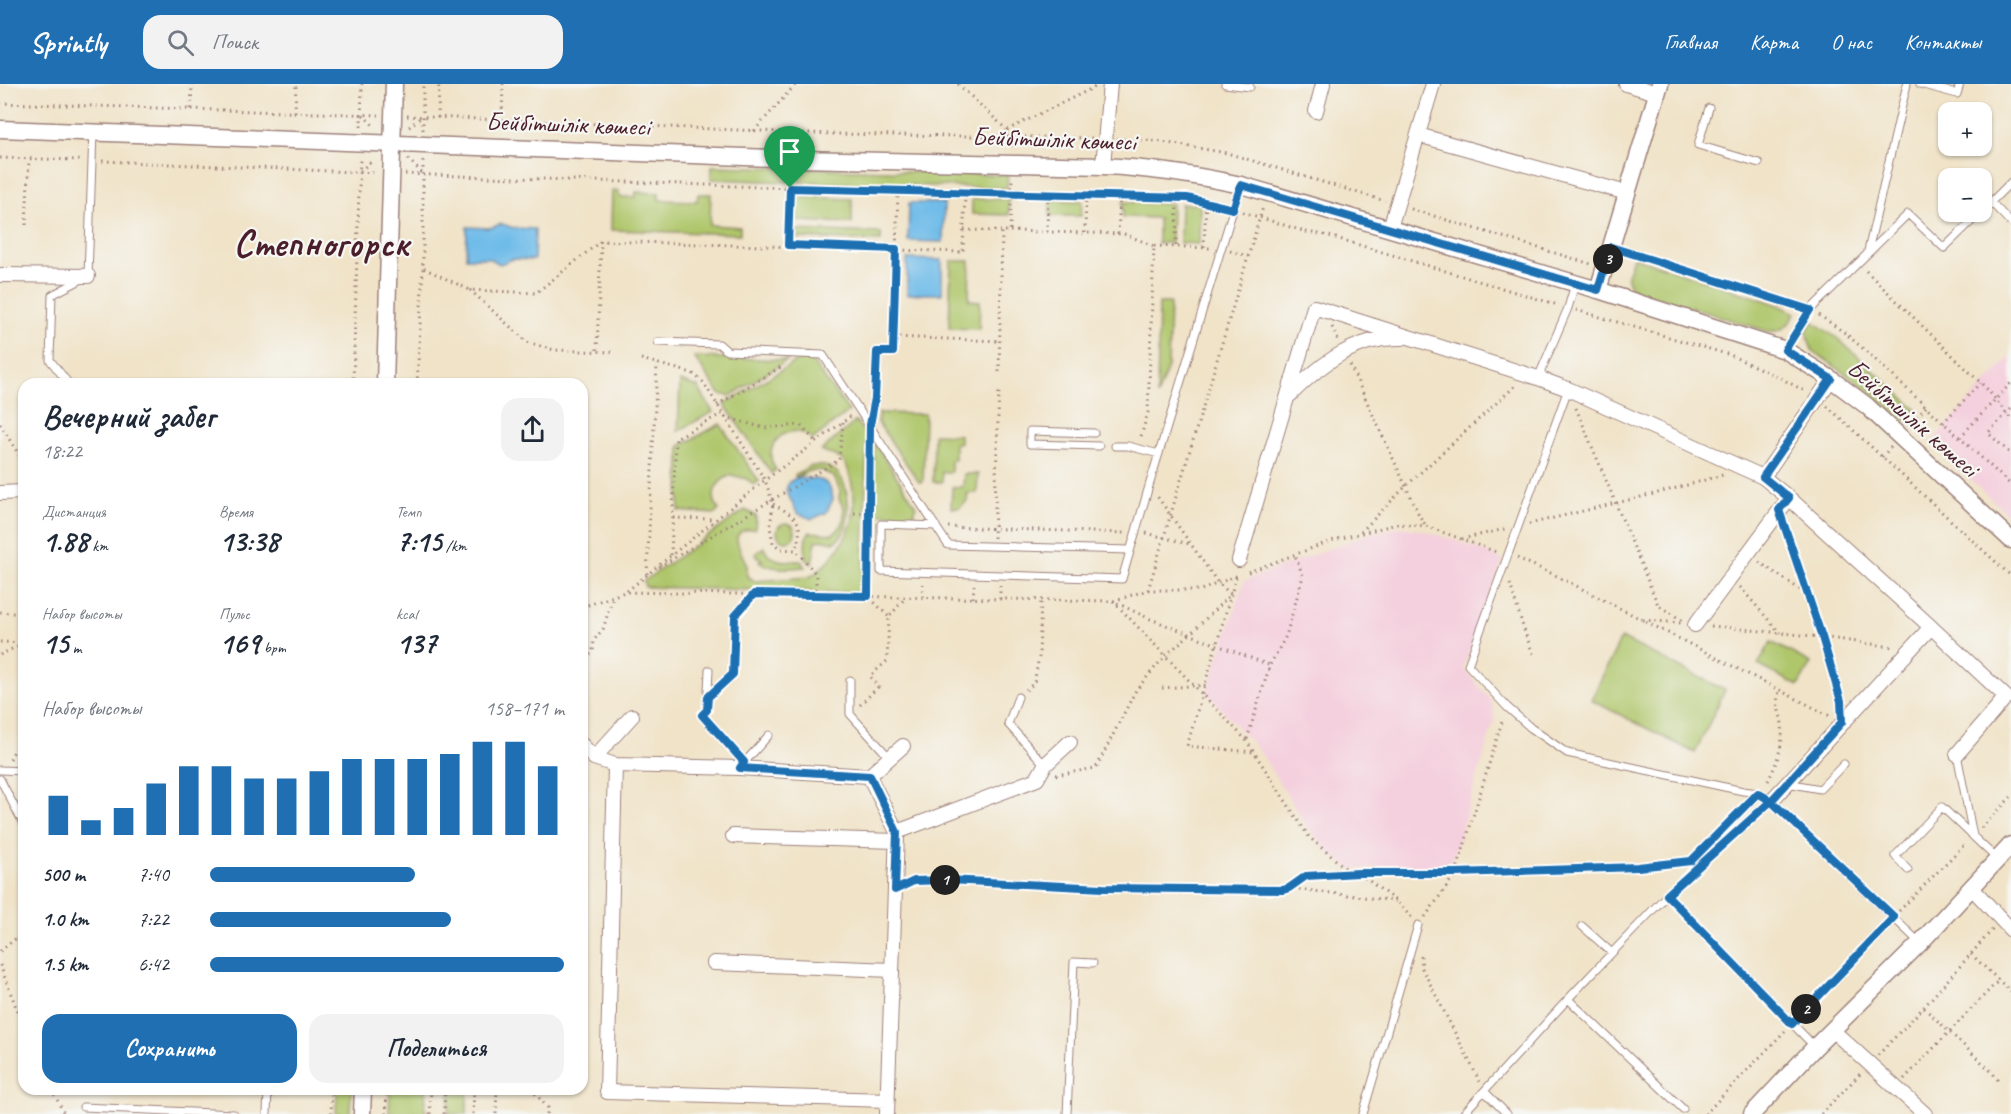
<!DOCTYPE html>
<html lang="ru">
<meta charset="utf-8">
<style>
body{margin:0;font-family:Caveat,sans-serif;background:#f2f2f3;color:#1f2937;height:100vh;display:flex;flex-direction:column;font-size:22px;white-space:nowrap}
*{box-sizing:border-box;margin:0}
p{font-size:20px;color:#747a83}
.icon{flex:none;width:33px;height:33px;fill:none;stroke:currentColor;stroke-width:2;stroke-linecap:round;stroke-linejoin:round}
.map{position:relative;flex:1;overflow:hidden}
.sheet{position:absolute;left:18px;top:294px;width:570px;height:717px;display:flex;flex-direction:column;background:#fff;border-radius:18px;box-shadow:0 2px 4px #0004}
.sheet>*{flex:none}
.controls{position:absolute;left:1938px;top:18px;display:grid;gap:12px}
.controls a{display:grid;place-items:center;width:54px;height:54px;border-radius:12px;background:#fff;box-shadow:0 2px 4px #0004;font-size:30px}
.pin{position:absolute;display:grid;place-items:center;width:51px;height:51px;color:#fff;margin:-62px -26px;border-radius:50% 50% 50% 0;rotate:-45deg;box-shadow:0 0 6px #0007}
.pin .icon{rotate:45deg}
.km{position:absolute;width:30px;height:30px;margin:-15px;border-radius:50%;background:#222;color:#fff;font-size:16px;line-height:30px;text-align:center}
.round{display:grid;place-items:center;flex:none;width:63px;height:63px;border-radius:18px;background:#f2f2f3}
.headline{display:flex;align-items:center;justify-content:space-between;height:102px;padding:0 24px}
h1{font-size:33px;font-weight:600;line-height:45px}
.figures{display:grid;grid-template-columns:repeat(3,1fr);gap:9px;height:102px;padding:6px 24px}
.figures div{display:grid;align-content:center}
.figures b{font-size:30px;font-weight:600}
.figures small{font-size:16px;font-weight:400}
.figures p{font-size:16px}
.chart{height:168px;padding:12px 24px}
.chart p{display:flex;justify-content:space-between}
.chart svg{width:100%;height:108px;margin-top:6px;stroke:#1f6fb2;stroke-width:6}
.action{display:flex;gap:12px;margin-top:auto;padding:12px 24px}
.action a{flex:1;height:69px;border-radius:18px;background:#1f6fb2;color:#fff;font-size:24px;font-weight:600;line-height:69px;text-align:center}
.action a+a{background:#f2f2f3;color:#1f2937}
ul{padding:0 24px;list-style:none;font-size:20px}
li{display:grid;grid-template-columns:96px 72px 1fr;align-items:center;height:45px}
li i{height:15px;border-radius:8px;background:#1f6fb2}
header{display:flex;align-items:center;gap:36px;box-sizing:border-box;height:84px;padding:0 30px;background:#1f6fb2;color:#fff}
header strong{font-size:28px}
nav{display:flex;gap:33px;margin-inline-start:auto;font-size:21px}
.search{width:420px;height:54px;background:#f2f2f3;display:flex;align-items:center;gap:15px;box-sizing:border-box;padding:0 21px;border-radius:18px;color:#747a83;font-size:22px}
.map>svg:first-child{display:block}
.built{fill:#f4cfdd}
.green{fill:#afc66b;stroke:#7c724b;stroke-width:1.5}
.water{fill:#6fbce9;stroke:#5c6e8a;stroke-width:1.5}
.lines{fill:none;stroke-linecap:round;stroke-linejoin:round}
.service-casing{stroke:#9d817a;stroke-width:9}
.minor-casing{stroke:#9d817a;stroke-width:16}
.tertiary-casing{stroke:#9d817a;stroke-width:19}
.path{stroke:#9d817a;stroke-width:3;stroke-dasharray:1.5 4.5;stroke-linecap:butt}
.service{stroke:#fff;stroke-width:7}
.minor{stroke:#fff;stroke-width:14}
.tertiary{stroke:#fff;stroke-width:16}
.route-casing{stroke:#fff;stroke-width:12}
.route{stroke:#1f6fb2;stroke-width:8}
.labels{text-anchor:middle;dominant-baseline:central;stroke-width:4.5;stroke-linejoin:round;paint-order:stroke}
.street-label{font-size:26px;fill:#4a1f2b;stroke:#f6f6f2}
.town-label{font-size:38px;font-weight:bold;fill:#4a1f2b;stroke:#f6f6f2}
</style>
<header>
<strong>Sprintly</strong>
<div class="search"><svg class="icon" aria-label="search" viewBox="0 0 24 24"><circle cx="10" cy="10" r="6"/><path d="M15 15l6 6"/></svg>Поиск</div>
<nav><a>Главная</a><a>Карта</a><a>О нас</a><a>Контакты</a></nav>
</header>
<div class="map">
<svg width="2011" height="1030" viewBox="0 0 2011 1030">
<rect width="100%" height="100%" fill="#f6f6f2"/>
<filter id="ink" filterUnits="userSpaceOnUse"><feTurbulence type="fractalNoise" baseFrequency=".0167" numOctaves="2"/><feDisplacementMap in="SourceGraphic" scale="12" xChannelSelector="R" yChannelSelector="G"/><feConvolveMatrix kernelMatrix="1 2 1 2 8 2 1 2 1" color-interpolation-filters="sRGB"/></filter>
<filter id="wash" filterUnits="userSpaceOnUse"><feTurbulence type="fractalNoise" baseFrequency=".008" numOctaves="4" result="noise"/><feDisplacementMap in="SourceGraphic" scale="24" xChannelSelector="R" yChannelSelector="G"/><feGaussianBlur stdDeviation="1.35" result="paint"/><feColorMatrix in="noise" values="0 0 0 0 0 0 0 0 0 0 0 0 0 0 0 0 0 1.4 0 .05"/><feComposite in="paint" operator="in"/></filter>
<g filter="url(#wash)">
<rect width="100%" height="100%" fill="#f0e3c8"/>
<!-- built -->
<path class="built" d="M2011,272V434L1931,358Z
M1400,443L1422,446L1463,459L1503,476L1463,584L1490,615L1494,626V637L1451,781L1351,785L1332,771L1310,747L1260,668L1207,609L1244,497L1371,449Z"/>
<!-- green -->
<path class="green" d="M712,82L788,84V98L711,95Z
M799,84L1008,91L1007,104L799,98Z
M612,107H619V113H635L636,108L659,109V116L697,117L698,110H711L710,141L740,143V150L611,146Z
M797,113L852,115V139L796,137Z
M972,115H1009V131L972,130Z
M1050,116L1082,117L1081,132H1050Z
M1123,118L1172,120L1171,159H1158V134L1123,133Z
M1181,120H1200L1199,160L1180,159Z
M795,146L881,149V157L795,154Z
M1633,173L1779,221L1795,229C1790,241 1781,249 1767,247L1631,205L1627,193Z
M951,177H970L969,216L980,217L979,245L949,244Z
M1159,219H1170L1168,283L1157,312Z
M1812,237L1837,254L1916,325L1905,337L1868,306L1812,266L1808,254L1807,247Z
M807,271L849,327L812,356C792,333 758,361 776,386L771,389L724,320Z
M694,273L788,276L730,312L720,310Z
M680,297L698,303L713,328L678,347Z
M879,329L925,330L923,398H919L878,339Z
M856,337L867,352L863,509L645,503L644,497L745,426L756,432L755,445C722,445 744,470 747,482C747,485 747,488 747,492L755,497L809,493C818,489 823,482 830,475C852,450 860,426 850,393C849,388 846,379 842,376C837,372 828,369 821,367Z
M720,340L759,397L754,401L747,395L731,391C715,398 709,411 719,426L715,430L679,427L680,362Z
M934,350L960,351V359H955V376H951V388H942V398H933Z
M874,358L916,422L914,431L873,430Z
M811,382C819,381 827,381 834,386C852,398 854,449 834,458L824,456L816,457L812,480L805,474C807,464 802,455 810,448L832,450L837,447L842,441L844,431V424L839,415L840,406L834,393L822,386L809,387L796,394L795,391Z
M964,390H978L977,409H968L967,417L959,424H951L952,403H963Z
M777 448a9 9 0 1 1 18 0a9 9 0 1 1-18 0Z
M764,463C770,479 786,477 801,477L805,483C792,484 770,487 759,477L762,476L755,470Z
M1621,554L1725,606L1695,669L1591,616Z
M1771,558L1811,579L1798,602L1758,581Z
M337,1005H351L350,1030H336Z
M390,1005H426L425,1030H389Z
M450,1005H467V1030H449Z"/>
<!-- water -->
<path class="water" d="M909,119H944L943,158L908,157Z
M502,140L514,144L535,145L534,176L513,175L500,180L488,174H466L467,143L489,144Z
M907,175L942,176V210H907Z
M796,394C814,395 830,391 833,415L826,429L812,435L797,429L786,406L789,398Z"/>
</g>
<g filter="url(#ink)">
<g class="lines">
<!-- service casing -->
<g class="service-casing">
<path id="service" d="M1225,0L1250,3
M1920,0L1957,10L1960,0
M1709,24L1698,61L1759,79
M1991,118L2011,139
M1982,127L2011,98
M1868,167L1907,0
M658,258L719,260L727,267L823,271L948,461L1130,466
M1785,266L1810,226L1908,130L1944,164L1981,128
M1538,294L1568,224L1575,200
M69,300L50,276L52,211L88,192L93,48
M1568,305L1468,581L1507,623L1531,644L1567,669L1743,707L1758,709L1771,717
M1094,349L1030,347V360L1099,362
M1115,362H1128L1159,370
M936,442L881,440V487L1122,495L1149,402L1240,103
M709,586L707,626L702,631L744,678
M850,596V630L889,673
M1018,613L1008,640L1045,681
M1957,670L1973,752
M743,680L769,651
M0,686L24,687
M0,695L24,741
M1787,699L1820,705L1844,680
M1908,786L1895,772L1942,723L1997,775
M1667,811L1815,963
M1582,842L1612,869
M1568,915L1683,1025
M1485,1008L1507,1030
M83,1023L234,1030
M267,1030L268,1005
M1067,1030L1074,878L1093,879
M1363,1030L1418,841
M1463,1030L1568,915L1667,811L1771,717L1920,859"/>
</g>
<!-- minor casing -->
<g class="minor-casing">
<path id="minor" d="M1626,0L1657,9
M1316,27L1323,0
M1418,51L1627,109
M1103,82L1110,0
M1390,144L1433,0
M0,191L88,192
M1290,311C1321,280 1356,252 1402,254
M1763,393L1831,295
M0,409L24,408
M1239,476L1314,223L1538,294L1568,305L1745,385L1763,393L1789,414L1931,543L1771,717
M1695,541L1789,414
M1931,543L2006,613L1957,670
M582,661L594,674L615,681L739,684L869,692L897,748L887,1030
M594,674L632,632
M615,681L607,1008L888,1016
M869,692L903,662
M897,748L1037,695L1045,681L1070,658
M733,752L897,757
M1971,803L2011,846
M714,879L892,886
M1832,946L1925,1030"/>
</g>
<!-- tertiary casing -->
<g class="tertiary-casing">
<path id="tertiary" d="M0,45L800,75L1103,82C1150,84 1195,91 1241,101L1598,206L1785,266L1831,295L1867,322L2011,456
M1598,206L1660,0
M385,300L394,0
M362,1030L363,1005
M1752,1030L1815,963L1920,859L2011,761"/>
</g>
<!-- path -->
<path class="path" d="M958,0L1007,46L1013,54V64
M0,19L379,31
M191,25L192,0
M295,28L296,0
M363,31L375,43
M407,32L834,50L1093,54
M438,34L439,0
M502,37L503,0
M361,43L362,0
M409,43L420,34
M423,46V0
M1007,46L1097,2
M754,47L796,0
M1117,55L1156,57L1227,69L1385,117
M0,74L81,76
M408,75L422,89
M102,77L377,89
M423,77V184L470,206L536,209L601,157L963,168L965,108
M360,87L373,76
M405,90L790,104L1159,112L1187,114L1225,123
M1411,125L1591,180
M1243,128L1306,148L1326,151L1558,221
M26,141L29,75
M964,146L1001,147
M1010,147L1124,150L1154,162L1148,328L1140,356
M1047,148L1048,111
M1085,149L1086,111
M1118,150L1120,112
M788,161L790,104
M1154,162L1211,164
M1176,162L1177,113
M1204,163L1206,118
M1230,167L1248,172
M1626,168L1800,223
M1866,187L1988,306L2011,335
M470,206L527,258L554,266L612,268
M1576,226L1730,271L1778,293L1807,308
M1819,231L1845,249L1868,269L2011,401
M1332,243L1338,256
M893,253L1001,257
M597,266L601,157
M641,275L692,289L703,298L765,396L773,420L770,443L773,459L781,465L796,466L816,490V511
M1350,281L1419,431L1426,442
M999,288L1002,147H1010L1012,95
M353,300L360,74
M417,300L423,184
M717,321L784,281
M1827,322L2011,492
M1576,324L1658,521L1683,537
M2011,325L1988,349L2011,370
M873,326L877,268H893L898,107
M725,333L764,344L800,341L816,358
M1943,339L1980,299
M0,340L24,379
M1909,342L1926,323
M1960,353L2011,299
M1882,373L1891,363
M773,420C798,434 804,437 796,466
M854,429H869
M673,434L715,435
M869,439L870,362
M1529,440L1662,408L1723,391
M1785,442L1822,553L1841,619
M948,443L1125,449
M1361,448L1406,402L1515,302
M1146,449L1189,460
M994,454L999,305
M1462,455L1505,445
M671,471L676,354L723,329
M868,473V512L889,533
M1517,474L1555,491L1830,632
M1759,478L1808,511
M659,483L839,376L843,338
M1248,488L1334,456L1397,440L1426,442L1499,469
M647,490L657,280
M1236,493L1187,662L1254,668
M1510,500L1525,549L1534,572
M1740,503L1780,549
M1148,506L1263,123
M627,507L765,396L851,332
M923,513V500
M973,514L974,501
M1000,515V502
M1113,517L1246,656L1309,753L1351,789
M1117,519L1148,534L1269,581
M582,523L625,508L1113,517L1148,506H1201L1239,491
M0,528L24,530
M1643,536L1681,539
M1711,542L1822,553L1893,563
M0,558L22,559
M0,571L24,559
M582,580L593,567L594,556L603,545L613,513
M718,604L733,590L735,532L755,510
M1162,604L1206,601
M1026,606L1034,599L1039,573L1041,516
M860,621L878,603L870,592L887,577L889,533L906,513
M1247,655L1270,581L1286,552L1303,492L1295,471
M10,675L24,647
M1056,691L1096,684L1136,606L1165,572L1190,550L1231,510L1218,499L1157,412
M1768,697C1776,681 1784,660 1782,640C1780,625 1775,624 1779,607
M1740,729L1750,718
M1981,744L2011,713
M1360,790L1396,817L1412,834
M910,799L914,797L948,796L1103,804L1283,806L1289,804L1396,817
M1289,804L1306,792L1359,789H1456L1638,783L1687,777
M1899,827L1966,759
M1425,833L1456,789L1503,634
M0,867L24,848
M1971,870L2011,908
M1421,872L1422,884L1480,998
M0,881L24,944
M1924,924L1991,987L1998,996
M1800,931L1886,841
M1878,971L1923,924L1993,845
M1904,995L1998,897
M52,1005L64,1030
M515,1005H531
M531,1005L548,1024L547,1030
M331,1030L332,1005
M386,1030L387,1005
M430,1030L431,1005
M444,1030L445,1005
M473,1030L474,1005
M496,1030L497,1005
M1705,1030L1785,947
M1821,1030L1861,989"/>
<!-- service -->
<use href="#service" class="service"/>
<!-- minor -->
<use href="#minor" class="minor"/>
<!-- tertiary -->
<use href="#tertiary" class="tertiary"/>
</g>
</g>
<g class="lines" filter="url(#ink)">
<!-- route casing -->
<g class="route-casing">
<path id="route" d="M790,104L788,161L896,165L893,268H877L875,314L870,341L868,512L754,510L735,532L733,590L708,613L707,626L702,631L744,678L740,684L870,692L897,748L895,806L914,797L948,796L1103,804L1283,806L1289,804L1306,792L1359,789H1456L1638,783L1691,777L1758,709L1771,717L1894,833L1792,940L1667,811L1771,717L1842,638L1841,617L1822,553L1779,426L1789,414L1763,393L1831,295L1785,266L1810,226L1611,163L1598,206L1241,101L1233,125L1187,114L790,104"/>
</g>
<!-- route -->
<use href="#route" class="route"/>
</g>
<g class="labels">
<!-- street labels -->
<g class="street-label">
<text transform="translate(568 40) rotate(2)">Бейбітшілік көшесі</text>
<text transform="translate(1054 55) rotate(2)">Бейбітшілік көшесі</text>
<text transform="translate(1913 334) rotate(41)">Бейбітшілік көшесі</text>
</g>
<!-- town labels -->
<g class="town-label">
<text x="321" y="159">Степногорск</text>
</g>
</g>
</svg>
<div class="controls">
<a>+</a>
<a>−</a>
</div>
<div class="pin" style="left:790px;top:104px;background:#1e9e55"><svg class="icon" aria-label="arrive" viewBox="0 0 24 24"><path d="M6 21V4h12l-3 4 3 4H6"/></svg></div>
<b class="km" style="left:945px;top:796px">1</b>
<b class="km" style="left:1806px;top:925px">2</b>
<b class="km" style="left:1608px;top:175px">3</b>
<section class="sheet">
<div class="headline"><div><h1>Вечерний забег</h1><p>18:22</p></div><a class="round"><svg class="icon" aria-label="share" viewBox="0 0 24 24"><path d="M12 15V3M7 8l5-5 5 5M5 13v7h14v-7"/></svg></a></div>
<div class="figures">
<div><p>Дистанция</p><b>1.88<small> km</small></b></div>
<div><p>Время</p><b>13:38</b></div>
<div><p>Темп</p><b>7:15<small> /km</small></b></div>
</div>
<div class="figures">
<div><p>Набор высоты</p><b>15<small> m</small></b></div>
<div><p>Пульс</p><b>169<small> bpm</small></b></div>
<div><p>kcal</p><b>137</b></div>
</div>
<div class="chart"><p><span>Набор высоты</span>158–171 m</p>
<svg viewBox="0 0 160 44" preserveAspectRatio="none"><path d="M5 44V28M15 44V38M25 44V33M35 44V23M45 44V16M55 44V16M65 44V21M75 44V21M85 44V18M95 44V13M105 44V13M115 44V13M125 44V11M135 44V6M145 44V6M155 44V16"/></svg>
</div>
<ul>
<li><b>500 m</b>7:40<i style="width:58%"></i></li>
<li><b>1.0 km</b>7:22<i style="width:68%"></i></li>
<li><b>1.5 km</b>6:42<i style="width:100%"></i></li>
</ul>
<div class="action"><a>Сохранить</a><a>Поделиться</a></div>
</section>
</div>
